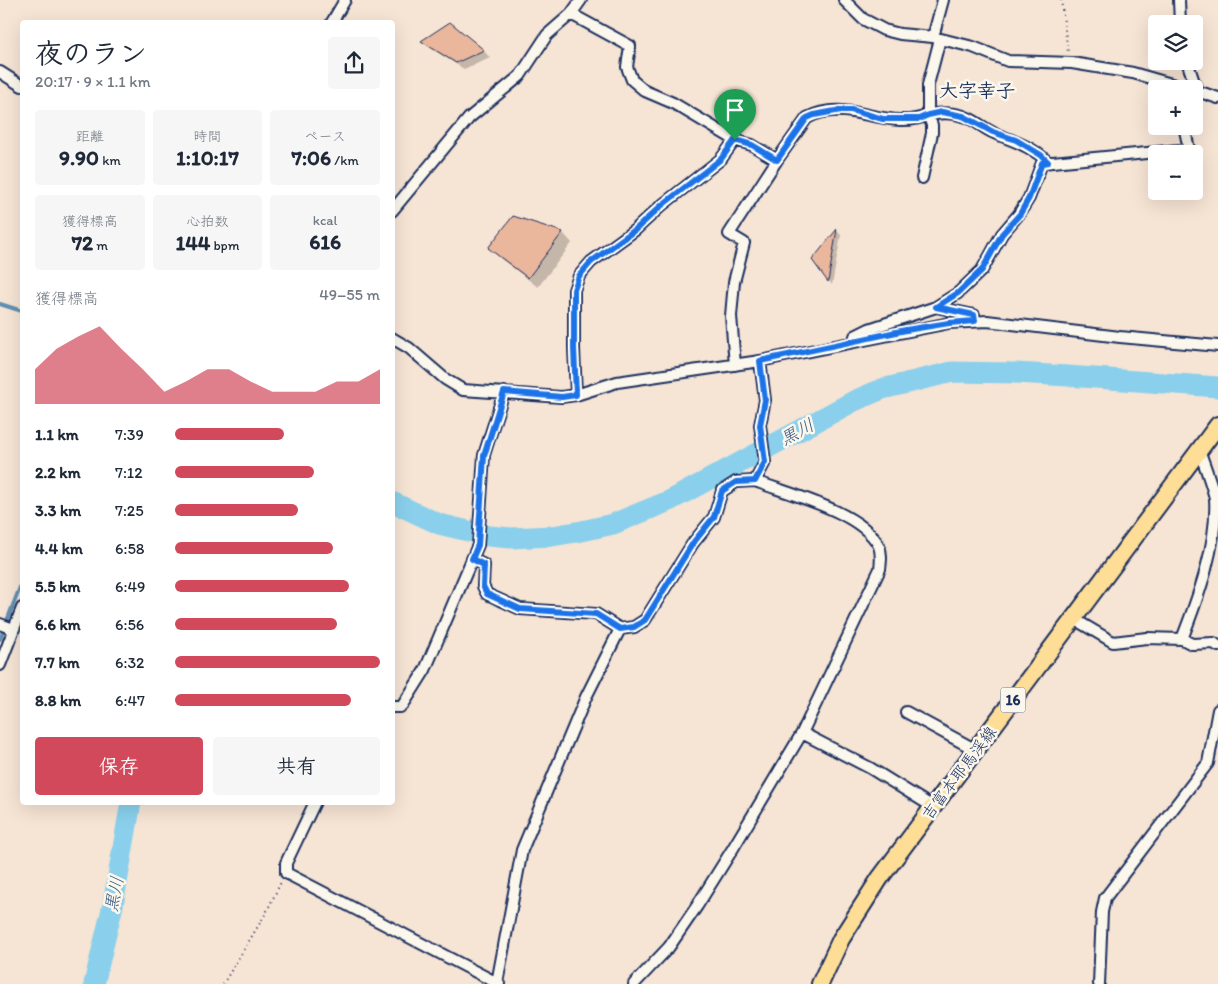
<!DOCTYPE html>
<html lang="ja">
<meta charset="utf-8">
<style>
body{margin:0;font-family:Itim,"Klee One",sans-serif;background:#f6f6f7;color:#1f2937;height:100vh;display:flex;flex-direction:column;font-size:19px;white-space:nowrap}
*{box-sizing:border-box;margin:0}
p{font-size:16px;color:#747a83}
.icon{flex:none;width:28px;height:28px;fill:none;stroke:currentColor;stroke-width:2;stroke-linecap:round;stroke-linejoin:round}
.map{position:relative;flex:1;overflow:hidden}
.drawer{position:absolute;left:20px;top:20px;width:375px;height:785px;display:flex;flex-direction:column;background:#fff;border-radius:5px;box-shadow:0 5px 20px #0002}
.drawer>*{flex:none}
.controls{position:absolute;left:1148px;top:15px;display:grid;gap:10px}
.controls a{display:grid;place-items:center;width:55px;height:55px;border-radius:5px;background:#fff;box-shadow:0 5px 20px #0002;font-size:25px}
.pin{position:absolute;display:grid;place-items:center;width:42px;height:42px;color:#fff;margin:-51px -21px;border-radius:50% 50% 50% 0;rotate:-45deg;box-shadow:0 0 5px #0007}
.pin .icon{rotate:45deg}
.round{display:grid;place-items:center;flex:none;width:52px;height:52px;border-radius:5px;background:#f6f6f7}
.headline{display:flex;align-items:center;justify-content:space-between;height:85px;padding:0 15px}
h1{font-size:28px;font-weight:800;line-height:38px}
.metrics{display:grid;grid-template-columns:repeat(3,1fr);gap:8px;height:85px;padding:5px 15px}
.metrics div{display:grid;align-content:center;border-radius:5px;background:#f6f6f7;text-align:center}
.metrics b{font-size:21px;font-weight:800}
.metrics small{font-size:14px;font-weight:400}
.metrics p{font-size:14px}
.chart{height:140px;padding:10px 15px}
.chart p{display:flex;justify-content:space-between}
.chart svg{width:100%;height:90px;margin-top:5px;fill:#d1495b;opacity:.7}
.cta{display:flex;gap:10px;margin-top:auto;padding:10px 15px}
.cta a{flex:1;height:58px;border-radius:5px;background:#d1495b;color:#fff;font-size:20px;font-weight:800;line-height:58px;text-align:center}
.cta a+a{background:#f6f6f7;color:#1f2937}
ul{padding:0 15px;list-style:none;font-size:16px}
li{display:grid;grid-template-columns:80px 60px 1fr;align-items:center;height:38px}
li i{height:12px;border-radius:6px;background:#d1495b}
.map>svg:first-child{display:block}
.shadow{fill:#0003}
.lines{fill:none;stroke-linecap:round;stroke-linejoin:round}
.stream{stroke:#5e90b3;stroke-width:4}
.river{stroke:#8ad0ec;stroke-width:21}
.building{fill:#eab69c;stroke:#1b2f5e}
.street-casing{stroke:#1b2f5e;stroke-width:14}
.primary-casing{stroke:#1b2f5e;stroke-width:20}
.path{stroke:#1b2f5e;stroke-width:2;stroke-dasharray:1 4;stroke-linecap:butt}
.street{stroke:#fbf7ec;stroke-width:10}
.primary{stroke:#fedd96;stroke-width:16}
.route-casing{stroke:#fff;stroke-width:10}
.route{stroke:#1a73e8;stroke-width:6}
.labels{text-anchor:middle;dominant-baseline:central;stroke-width:5;stroke-linejoin:round;paint-order:stroke}
.shield{fill:#fbf7ec;stroke:#5e6b89;stroke-width:1}
.shield-label{font-size:15px;font-weight:bold;fill:#1b2f5e}
.street-label{font-size:16px;fill:#1b2f5e;stroke:#fbf7ec}
.water-label{font-size:18px;font-style:italic;fill:#375782;stroke:#fbf7ec}
.quarter-label{font-size:19px;font-weight:bold;fill:#1b2f5e;stroke:#fbf7ec}
</style>
<div class="map">
<svg width="1218" height="984" viewBox="0 0 1218 984">
<rect width="100%" height="100%" fill="#f6e4d4"/>
<filter id="ink" filterUnits="userSpaceOnUse"><feTurbulence type="fractalNoise" baseFrequency=".02" numOctaves="2"/><feDisplacementMap in="SourceGraphic" scale="10" xChannelSelector="R" yChannelSelector="G"/><feConvolveMatrix kernelMatrix="1 2 1 2 8 2 1 2 1" color-interpolation-filters="sRGB"/></filter>
<g filter="url(#ink)">
<!-- shadow -->
<path class="shadow" d="M450,24L484,51L490,58L464,69L430,48L423,41Z
M513,218L563,233L572,243L538,287L500,258L490,248Z
M837,231L841,235L832,285L814,260Z"/>
<g class="lines">
<!-- stream -->
<path class="stream" d="M0,304L22,311
M0,639L22,582"/>
<!-- river -->
<path class="river" d="M392,502L439,524L489,536L511,538L552,536L582,531L613,524L669,501L854,401L882,389L952,372L1016,373L1068,376L1218,387
M94,984L113,905L131,802"/>
</g>
<!-- building -->
<path class="building" d="M450,22L484,50L456,63L421,41Z
M513,216L563,232L528,278L488,248Z
M837,229L828,282L812,260Z"/>
<g class="lines">
<!-- street casing -->
<g class="street-casing">
<path id="street" d="M844,0L863,19L884,30L900,34L933,37L973,47L1008,61L1072,63L1133,73L1189,89
M1179,0L1180,24
M571,14L630,46L627,67L632,80L645,91L673,103L735,140L752,145L777,160
M332,22L345,0
M933,37L943,0
M1187,61L1197,91
M0,72L22,86
M1194,90L1218,98
M922,178L932,133V125L928,115C939,113 951,112 963,116C974,119 983,128 994,133C1015,142 1030,145 1048,162
M392,211L469,118L520,76L547,35L571,14L581,0
M936,307L974,315L975,321
M392,338L409,348L445,379L463,390L561,397L576,395L617,382L760,361L949,323L987,321L1120,337L1218,346
M854,341L855,336L869,329L936,307L958,293L982,270L1002,234L1019,214L1029,198L1042,163L1189,149L1184,126
M735,365L731,316L734,282L744,243L729,234L777,160L807,118C848,96 889,133 928,115V85L940,39
M576,395L574,348V290L579,276L591,262L635,230L661,206L721,159L735,140
M472,559L484,565L483,586L487,594L520,609L596,614L620,629
M1074,619L1113,642L1147,638L1182,639C1198,598 1218,544 1215,498C1211,482 1205,466 1199,450
M0,624L13,629
M1182,639L1192,644L1214,643L1218,646
M0,665L22,608
M392,707H400L403,705L425,670L478,545L484,455L504,392
M906,712L976,750
M802,733L870,768L933,807
M315,802L286,863V873L499,984
M497,983L522,850L586,697L620,629L634,627L645,620L693,543L714,517L722,491L736,482L755,481L765,462L760,425L765,400L760,361
M634,984L669,947L697,906L732,850L802,733L880,569C881,561 882,554 879,546C862,512 789,494 755,481
M1099,984L1102,912L1105,898L1208,763L1218,710"/>
</g>
<!-- primary casing -->
<g class="primary-casing">
<path id="primary" d="M820,984L841,939L880,878L1218,425"/>
</g>
<!-- path -->
<path class="path" d="M1061,0L1068,52
M223,984L266,913L281,882"/>
<!-- street -->
<use href="#street" class="street"/>
<!-- primary -->
<use href="#primary" class="primary"/>
</g>
</g>
<g class="lines" filter="url(#ink)">
<!-- route casing -->
<g class="route-casing">
<path id="route" d="M841,110H851L883,119H919L928,115L942,112L963,116L993,132L1016,140L1041,155L1048,162L1042,163L1029,198L1020,214L1002,234L982,270L958,293L936,307L974,315L975,321L949,323L906,330L760,361L765,400L760,425L765,462L755,481L736,482L722,491L714,517L693,543L645,620L634,627L620,629L596,614L520,609L487,594L483,586L484,565L472,559L478,545L484,456L504,392L562,397L576,395L574,348V290L579,276L591,262L635,230L661,206L721,159L735,140L752,145L777,160L807,118L814,115Z"/>
</g>
<!-- route -->
<use href="#route" class="route"/>
</g>
<g class="labels">
<!-- shield labels -->
<rect class="shield" x="1000.5" y="687.5" width="25" height="25" rx="4"/>
<g class="shield-label">
<text x="1013" y="700">16</text>
</g>
<!-- street labels -->
<g class="street-label">
<text transform="translate(959 773) rotate(-53)">吉富本耶馬渓線</text>
</g>
<!-- water labels -->
<g class="water-label">
<text transform="translate(797 432) rotate(-28)">黒川</text>
<text transform="translate(114 894) rotate(-79)">黒川</text>
</g>
<!-- quarter labels -->
<g class="quarter-label">
<text x="977" y="90">大字幸子</text>
</g>
</g>
</svg>
<div class="controls">
<a><svg class="icon" aria-label="layers" viewBox="0 0 24 24"><path d="M12 4l9 5-9 5-9-5zM3 14l9 5 9-5"/></svg></a>
<a>+</a>
<a>−</a>
</div>
<div class="pin" style="left:735px;top:140px;background:#1e9e55"><svg class="icon" aria-label="arrive" viewBox="0 0 24 24"><path d="M6 21V4h12l-3 4 3 4H6"/></svg></div>
<section class="drawer">
<div class="headline"><div><h1>夜のラン</h1><p>20:17 · 9 × 1.1 km</p></div><a class="round"><svg class="icon" aria-label="share" viewBox="0 0 24 24"><path d="M12 15V3M7 8l5-5 5 5M5 13v7h14v-7"/></svg></a></div>
<div class="metrics">
<div><p>距離</p><b>9.90<small> km</small></b></div>
<div><p>時間</p><b>1:10:17</b></div>
<div><p>ペース</p><b>7:06<small> /km</small></b></div>
</div>
<div class="metrics">
<div><p>獲得標高</p><b>72<small> m</small></b></div>
<div><p>心拍数</p><b>144<small> bpm</small></b></div>
<div><p>kcal</p><b>616</b></div>
</div>
<div class="chart"><p><span>獲得標高</span>49–55 m</p>
<svg viewBox="0 0 160 44" preserveAspectRatio="none"><path d="M0 44V27L10 17L20 11L30 6L40 17L50 27L60 38L70 33L80 27L90 27L100 33L110 38L120 38L130 38L140 33L150 33L160 27V44z"/></svg>
</div>
<ul>
<li><b>1.1 km</b>7:39<i style="width:53%"></i></li>
<li><b>2.2 km</b>7:12<i style="width:68%"></i></li>
<li><b>3.3 km</b>7:25<i style="width:60%"></i></li>
<li><b>4.4 km</b>6:58<i style="width:77%"></i></li>
<li><b>5.5 km</b>6:49<i style="width:85%"></i></li>
<li><b>6.6 km</b>6:56<i style="width:79%"></i></li>
<li><b>7.7 km</b>6:32<i style="width:100%"></i></li>
<li><b>8.8 km</b>6:47<i style="width:86%"></i></li>
</ul>
<div class="cta"><a>保存</a><a>共有</a></div>
</section>
</div>
